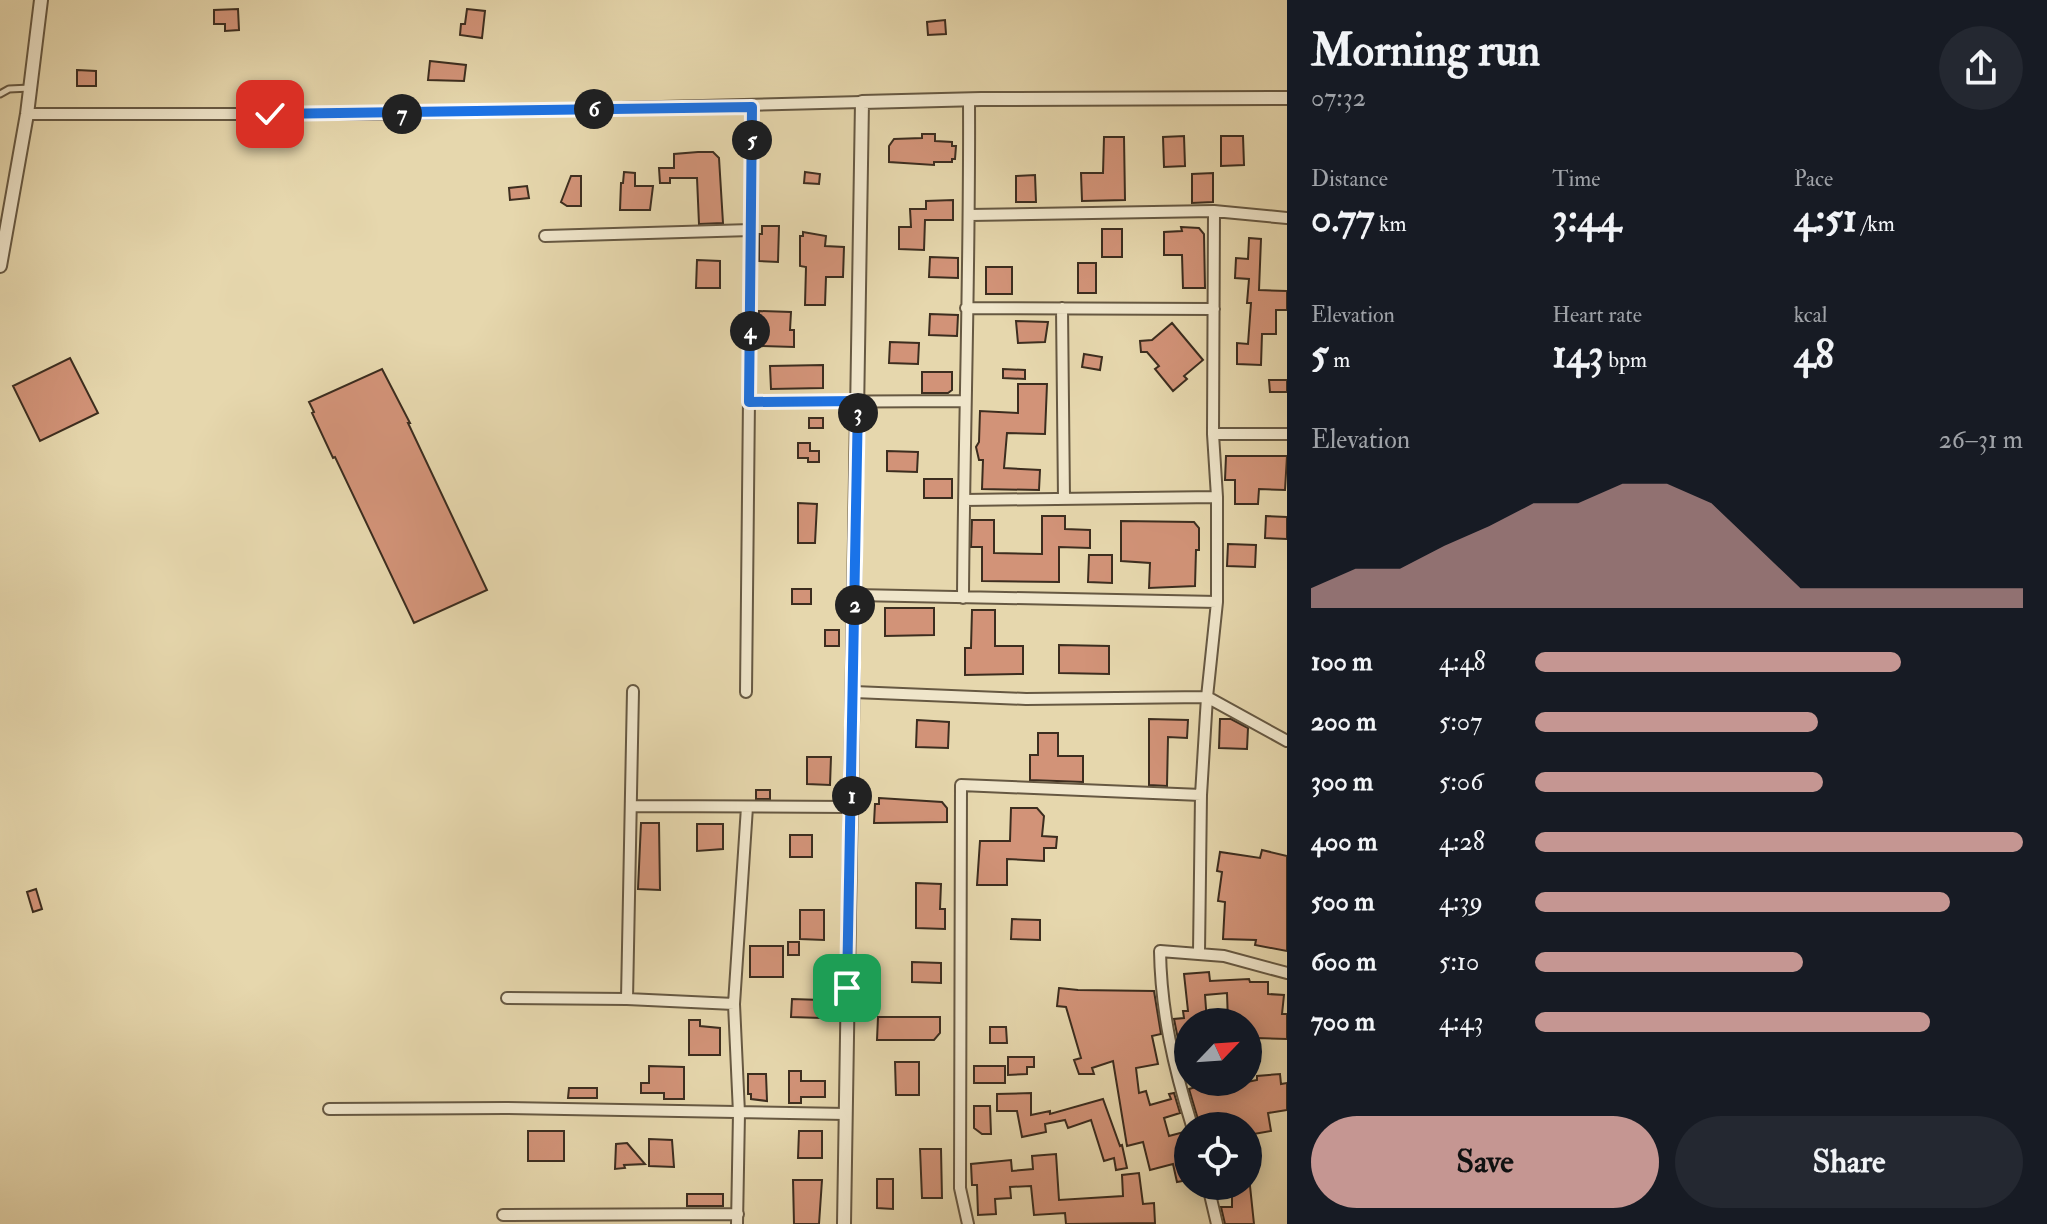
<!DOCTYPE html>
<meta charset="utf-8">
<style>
body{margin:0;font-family:"IM FELL Double Pica",serif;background:#242831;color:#f1f3f6;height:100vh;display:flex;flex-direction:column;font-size:30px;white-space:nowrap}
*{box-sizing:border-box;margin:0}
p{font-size:26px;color:#9ea1a6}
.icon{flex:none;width:44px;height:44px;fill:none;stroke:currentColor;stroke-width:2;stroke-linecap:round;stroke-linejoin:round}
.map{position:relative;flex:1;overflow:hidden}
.side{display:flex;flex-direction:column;background:#171b24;width:760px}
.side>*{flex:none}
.needle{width:52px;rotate:65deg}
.tools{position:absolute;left:1174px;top:1008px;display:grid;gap:16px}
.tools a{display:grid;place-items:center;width:88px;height:88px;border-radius:50%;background:#171b24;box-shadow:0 4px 20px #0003;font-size:40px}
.pin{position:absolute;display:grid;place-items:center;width:68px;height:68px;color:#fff;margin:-34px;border-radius:16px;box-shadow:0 4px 12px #0006}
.km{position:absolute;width:40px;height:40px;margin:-20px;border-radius:50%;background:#222;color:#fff;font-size:22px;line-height:40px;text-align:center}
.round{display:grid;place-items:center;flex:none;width:84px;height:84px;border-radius:42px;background:#242831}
.summary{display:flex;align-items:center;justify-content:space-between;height:136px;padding:0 24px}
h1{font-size:44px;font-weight:700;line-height:60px}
.figures{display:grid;grid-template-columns:repeat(3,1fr);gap:12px;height:136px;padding:8px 24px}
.figures div{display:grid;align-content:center}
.figures b{font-size:40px;font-weight:700}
.figures small{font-size:22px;font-weight:400}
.figures p{font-size:22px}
.chart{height:224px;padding:16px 24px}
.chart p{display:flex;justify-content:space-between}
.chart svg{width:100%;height:144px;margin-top:8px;fill:#c59692;opacity:.7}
.primary-button{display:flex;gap:16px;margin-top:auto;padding:16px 24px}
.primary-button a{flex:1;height:92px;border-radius:48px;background:#c59692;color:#111;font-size:32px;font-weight:700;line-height:92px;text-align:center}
.primary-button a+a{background:#242831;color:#f1f3f6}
ul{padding:0 24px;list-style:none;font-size:26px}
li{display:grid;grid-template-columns:128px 96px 1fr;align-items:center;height:60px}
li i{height:20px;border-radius:10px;background:#c59692}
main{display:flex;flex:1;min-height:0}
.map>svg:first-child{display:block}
.building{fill:#d29378;stroke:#3c2d1f;stroke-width:2}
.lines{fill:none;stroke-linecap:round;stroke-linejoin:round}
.service-casing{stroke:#665842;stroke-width:9}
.minor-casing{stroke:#665842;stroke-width:14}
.tertiary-casing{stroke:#665842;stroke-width:16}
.service{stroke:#efe5ca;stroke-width:5}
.minor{stroke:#efe5ca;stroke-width:10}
.tertiary{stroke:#efe5ca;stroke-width:12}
.route-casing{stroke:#fff;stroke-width:16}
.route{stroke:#1a73e8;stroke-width:10}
</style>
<main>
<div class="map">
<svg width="1287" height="1224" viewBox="0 0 1287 1224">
<rect width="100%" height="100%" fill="#e6d7ad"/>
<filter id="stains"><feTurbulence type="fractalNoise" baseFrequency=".0025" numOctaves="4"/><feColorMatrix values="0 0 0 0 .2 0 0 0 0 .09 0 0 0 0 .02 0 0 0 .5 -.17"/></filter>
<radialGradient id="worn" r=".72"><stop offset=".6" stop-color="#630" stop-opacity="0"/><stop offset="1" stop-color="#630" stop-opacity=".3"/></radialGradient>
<!-- building -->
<path class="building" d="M238,9L239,30L225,31V24H214V10Z
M467,9L485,11L482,38L460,35L461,24H465Z
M945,20L946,34L928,35L927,22Z
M430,61L466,65L464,81L428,80Z
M77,70L96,71V86H77Z
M922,134H935V141L952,142V146H956L955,159H952V162H934V165L889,162V146L894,139L922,138Z
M1184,136L1185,166L1164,167L1163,137Z
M1221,136H1243L1244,165L1221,166Z
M1104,137H1124L1125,200L1082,201L1081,173H1103Z
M698,152H713L719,158L723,223L699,224L697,178H670V183H660L659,168H674V154Z
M624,172L635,173V186H653L650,210H620L621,183H623Z
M805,172L820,174L819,184L804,183Z
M1213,173V202L1192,203V174Z
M1035,175L1036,202H1016V176Z
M571,176H581V206H567L561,202Z
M527,186L529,198L510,200L509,188Z
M953,200V220H925L924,250L899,249V227H911L910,209H926V201Z
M762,226H779L778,262L759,261V234H762Z
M1181,227L1199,228L1204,234L1205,288H1183L1182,255H1164V232L1182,231Z
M1102,229H1122V257H1102Z
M803,232L826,236L825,246L844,247L843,277H826L825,305H805L806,267L800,266V236H803Z
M1249,238L1261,239L1259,290L1287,291V310H1276V334H1262L1261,365L1237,364V343L1248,344L1251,303H1247L1249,279L1235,278L1236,258L1248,259Z
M930,257L958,258V278L929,277Z
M697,260L720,261V288H696Z
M1078,263H1096V293H1078Z
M986,267H1012V294H986Z
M759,311L791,312L790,330H794V347L758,346Z
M930,314L958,315L957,336L929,335Z
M1016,321L1048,322L1045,342L1018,343Z
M1172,323L1203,360L1184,376L1187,379L1173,391L1155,369L1159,366L1147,352H1141L1140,341L1152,340Z
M890,342L919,343L918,364L889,363Z
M1084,354L1102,357L1100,370L1082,367Z
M70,358L98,413L40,441L13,386Z
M823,365V388L771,389L770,366Z
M382,369L410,423H408L487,590L414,623L335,457L333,458L312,413L314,412L309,402Z
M1003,369L1025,370V379L1003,378Z
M922,372H952V390L948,393H922Z
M1269,380H1287V392H1270Z
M1018,384H1047L1045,434L1007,433L1004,468L1040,470L1039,490L982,489L983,460H979L976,447L979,442L980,411L1018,413Z
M809,418H823V428H809Z
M798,443H810V451H819V462H808V458H798Z
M887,451L918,452L917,472L887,471Z
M1226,456H1287L1285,490L1259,489L1258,504H1235V480H1225Z
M924,479H952V498H924Z
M798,503L817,504L815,543H798Z
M1042,516H1065V529L1090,530V548L1059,547V582L982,581V547H971L972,520H994V553L1042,554Z
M1266,516L1287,517V539L1265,538Z
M1121,521L1194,522L1199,528V550H1196L1195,586L1149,588L1150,563L1121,561Z
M1228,544L1256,545L1255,567L1227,566Z
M1089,555H1112V583L1088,582Z
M792,589H811V604H792Z
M885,608H934V635L885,636Z
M972,610H995V646H1023V674L965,675V648H971Z
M825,630H839V646H825Z
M1059,645L1109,646V674L1059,673Z
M1149,719L1188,720L1187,738L1168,737L1167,786L1149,785Z
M1220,719H1231L1248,728L1247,749L1219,748Z
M917,720L949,722L948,748L916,747Z
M1038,733H1058V756H1083V782L1030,780V755H1038Z
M807,757H831L830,785L807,784Z
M756,790H770V799H756Z
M879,798L942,802L947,808V822L874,823L875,804H879Z
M1011,808H1037L1044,816L1042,836L1057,837L1056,848H1044V861L1007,859V885H977L980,841H1010Z
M641,823H659L660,890L638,889Z
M697,824H723V849L697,851Z
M790,835H812V857H790Z
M1262,850L1287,856V951L1255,945L1256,940L1223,939L1225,902L1218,901L1222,872L1217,871L1220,852L1260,858Z
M916,883L941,884L940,909H945V929L916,928Z
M36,889L42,909L33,912L27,892Z
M800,910H824V940L800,939Z
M1012,919L1040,920V940L1011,939Z
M788,942H799V955H788Z
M750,946H783V977H750Z
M912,962L941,963V983L912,982Z
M1209,972L1210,981L1249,979L1250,982H1268V994L1284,995L1282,1014H1287V1039L1257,1038L1260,1061L1248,1062V1022H1228L1227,993L1205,995L1207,1022H1188V1030H1186L1188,1058L1182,1059L1174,1019L1184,1018L1183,1011H1188L1184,974Z
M1059,988L1078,990L1154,991L1161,1034L1152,1036L1158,1064L1136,1068L1139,1093L1146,1091L1150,1105L1171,1099L1169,1094L1174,1093L1180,1113L1164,1118L1169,1136L1184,1132L1188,1147V1180L1177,1182L1173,1164L1150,1170L1143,1142L1127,1146L1113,1061L1092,1068L1094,1074H1079L1074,1060L1081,1058L1066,1007L1057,1006Z
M792,999L821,1000V1018L791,1017Z
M878,1017H940V1033L934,1040H877Z
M689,1020H700V1026L720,1028V1055H689Z
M990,1027H1006L1007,1043H990Z
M1008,1057H1034V1067H1027V1074L1008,1075Z
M895,1062H919V1095H896Z
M649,1066L684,1067V1099H664V1093H641V1083H649Z
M974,1066H1005V1083H974Z
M789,1071H801V1081H825V1097H801V1103H789Z
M748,1074H766L767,1101L751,1099V1094H748Z
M1280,1074L1281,1084L1287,1083V1110L1268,1113L1271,1131L1248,1135V1126H1200L1189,1089L1213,1082H1227L1228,1086L1257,1080V1076Z
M569,1088H597V1098H568Z
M1031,1093V1115L1050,1111V1114L1103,1099L1120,1146L1122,1145L1127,1168L1116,1170L1114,1158L1104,1161L1091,1120L1068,1128L1065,1120L1045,1124L1046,1132L1022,1137L1017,1111H997V1094Z
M974,1106H990L991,1134H982L974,1128Z
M528,1131H564V1161H528Z
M799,1131H822V1158H798Z
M649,1139L672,1140L674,1167L649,1166Z
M627,1143L645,1164L624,1165L625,1168L615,1169L616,1144Z
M920,1149H941L942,1198H922Z
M1056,1154L1059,1200L1123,1196L1122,1175L1139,1173L1143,1204L1154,1203L1155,1223L1066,1224L1065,1213L1034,1215L1031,1186L1010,1187L1011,1198L995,1199L996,1214L978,1215L977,1185H972L971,1164L1011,1160L1012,1171L1033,1169L1032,1156Z
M877,1179H893V1209L877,1208Z
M793,1180H822L819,1224H794Z
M1232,1186H1250L1254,1224H1225L1221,1207H1232Z
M687,1194H723V1206H687Z"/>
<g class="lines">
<!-- service casing -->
<g class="service-casing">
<path id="service" d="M0,94L9,89L30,88"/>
</g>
<!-- minor casing -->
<g class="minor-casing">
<path id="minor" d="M27,114H373L862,102
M970,215L1214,211L1287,218
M545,236L751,230
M966,308L1214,309
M1062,308L1064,499
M749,402L965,401
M1213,434H1287
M964,500L1217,497
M855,595L1217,602
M963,598C964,432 970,265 969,99
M746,692L752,107
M854,692L1026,699L1207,697L1287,741
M631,806L852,807
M1199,952L1201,795L1207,697L1217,602V497L1213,434L1214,211
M507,998L627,999L734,1004
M627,999L633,691
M329,1109L505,1108L846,1114
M1192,1126C1174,1068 1161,1012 1160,951L1224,956L1287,973
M1208,1186L1217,1224
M503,1215L738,1214
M737,1224L739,1113L734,1004L747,807
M968,1224L960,1188L961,785L1201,795"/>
</g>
<!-- tertiary casing -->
<g class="tertiary-casing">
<path id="tertiary" d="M0,266L27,114L41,0
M844,1224L862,102L981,99L1287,98"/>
</g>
<!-- service -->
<use href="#service" class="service"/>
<!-- minor -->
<use href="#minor" class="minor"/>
<!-- tertiary -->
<use href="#tertiary" class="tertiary"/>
</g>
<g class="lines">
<!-- route casing -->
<g class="route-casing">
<path id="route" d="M270,114L752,107L749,402L858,401L847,988"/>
</g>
<!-- route -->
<use href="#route" class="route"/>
</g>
<rect width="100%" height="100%" filter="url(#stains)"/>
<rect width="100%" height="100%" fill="url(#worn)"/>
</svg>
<div class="tools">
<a><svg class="needle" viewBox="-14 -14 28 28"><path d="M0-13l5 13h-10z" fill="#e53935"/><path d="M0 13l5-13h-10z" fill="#9ea1a6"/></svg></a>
<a><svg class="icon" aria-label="locate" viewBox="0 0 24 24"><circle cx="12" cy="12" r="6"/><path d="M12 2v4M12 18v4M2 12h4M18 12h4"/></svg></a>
</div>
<div class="pin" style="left:847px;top:988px;background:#1e9e55"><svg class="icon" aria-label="arrive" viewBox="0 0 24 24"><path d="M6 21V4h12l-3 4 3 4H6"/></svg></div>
<div class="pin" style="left:270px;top:114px;background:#d93025"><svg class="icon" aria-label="check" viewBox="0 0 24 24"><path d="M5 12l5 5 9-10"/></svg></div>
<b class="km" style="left:852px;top:796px">1</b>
<b class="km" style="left:855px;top:605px">2</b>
<b class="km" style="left:858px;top:413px">3</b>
<b class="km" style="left:750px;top:331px">4</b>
<b class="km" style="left:752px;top:140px">5</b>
<b class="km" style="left:594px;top:109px">6</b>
<b class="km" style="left:402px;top:114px">7</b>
</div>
<section class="side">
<div class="summary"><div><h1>Morning run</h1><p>07:32</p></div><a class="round"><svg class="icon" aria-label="share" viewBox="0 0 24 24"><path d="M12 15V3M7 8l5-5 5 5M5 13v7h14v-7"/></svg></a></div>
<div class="figures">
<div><p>Distance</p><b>0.77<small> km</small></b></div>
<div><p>Time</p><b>3:44</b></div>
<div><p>Pace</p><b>4:51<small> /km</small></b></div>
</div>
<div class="figures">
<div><p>Elevation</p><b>5<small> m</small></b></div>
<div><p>Heart rate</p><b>143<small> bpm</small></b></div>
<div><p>kcal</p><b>48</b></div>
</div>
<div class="chart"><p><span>Elevation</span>26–31 m</p>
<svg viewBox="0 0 160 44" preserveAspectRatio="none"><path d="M0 44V38L10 32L20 32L30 25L40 19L50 12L60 12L70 6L80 6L90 12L100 25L110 38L120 38L130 38L140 38L150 38L160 38V44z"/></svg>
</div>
<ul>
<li><b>100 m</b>4:48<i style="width:75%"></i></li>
<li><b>200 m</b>5:07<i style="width:58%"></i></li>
<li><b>300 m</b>5:06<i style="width:59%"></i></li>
<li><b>400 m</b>4:28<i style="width:100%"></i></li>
<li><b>500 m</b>4:39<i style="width:85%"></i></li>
<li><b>600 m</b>5:10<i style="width:55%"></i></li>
<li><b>700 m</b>4:43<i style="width:81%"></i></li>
</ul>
<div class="primary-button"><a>Save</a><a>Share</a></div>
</section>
</main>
